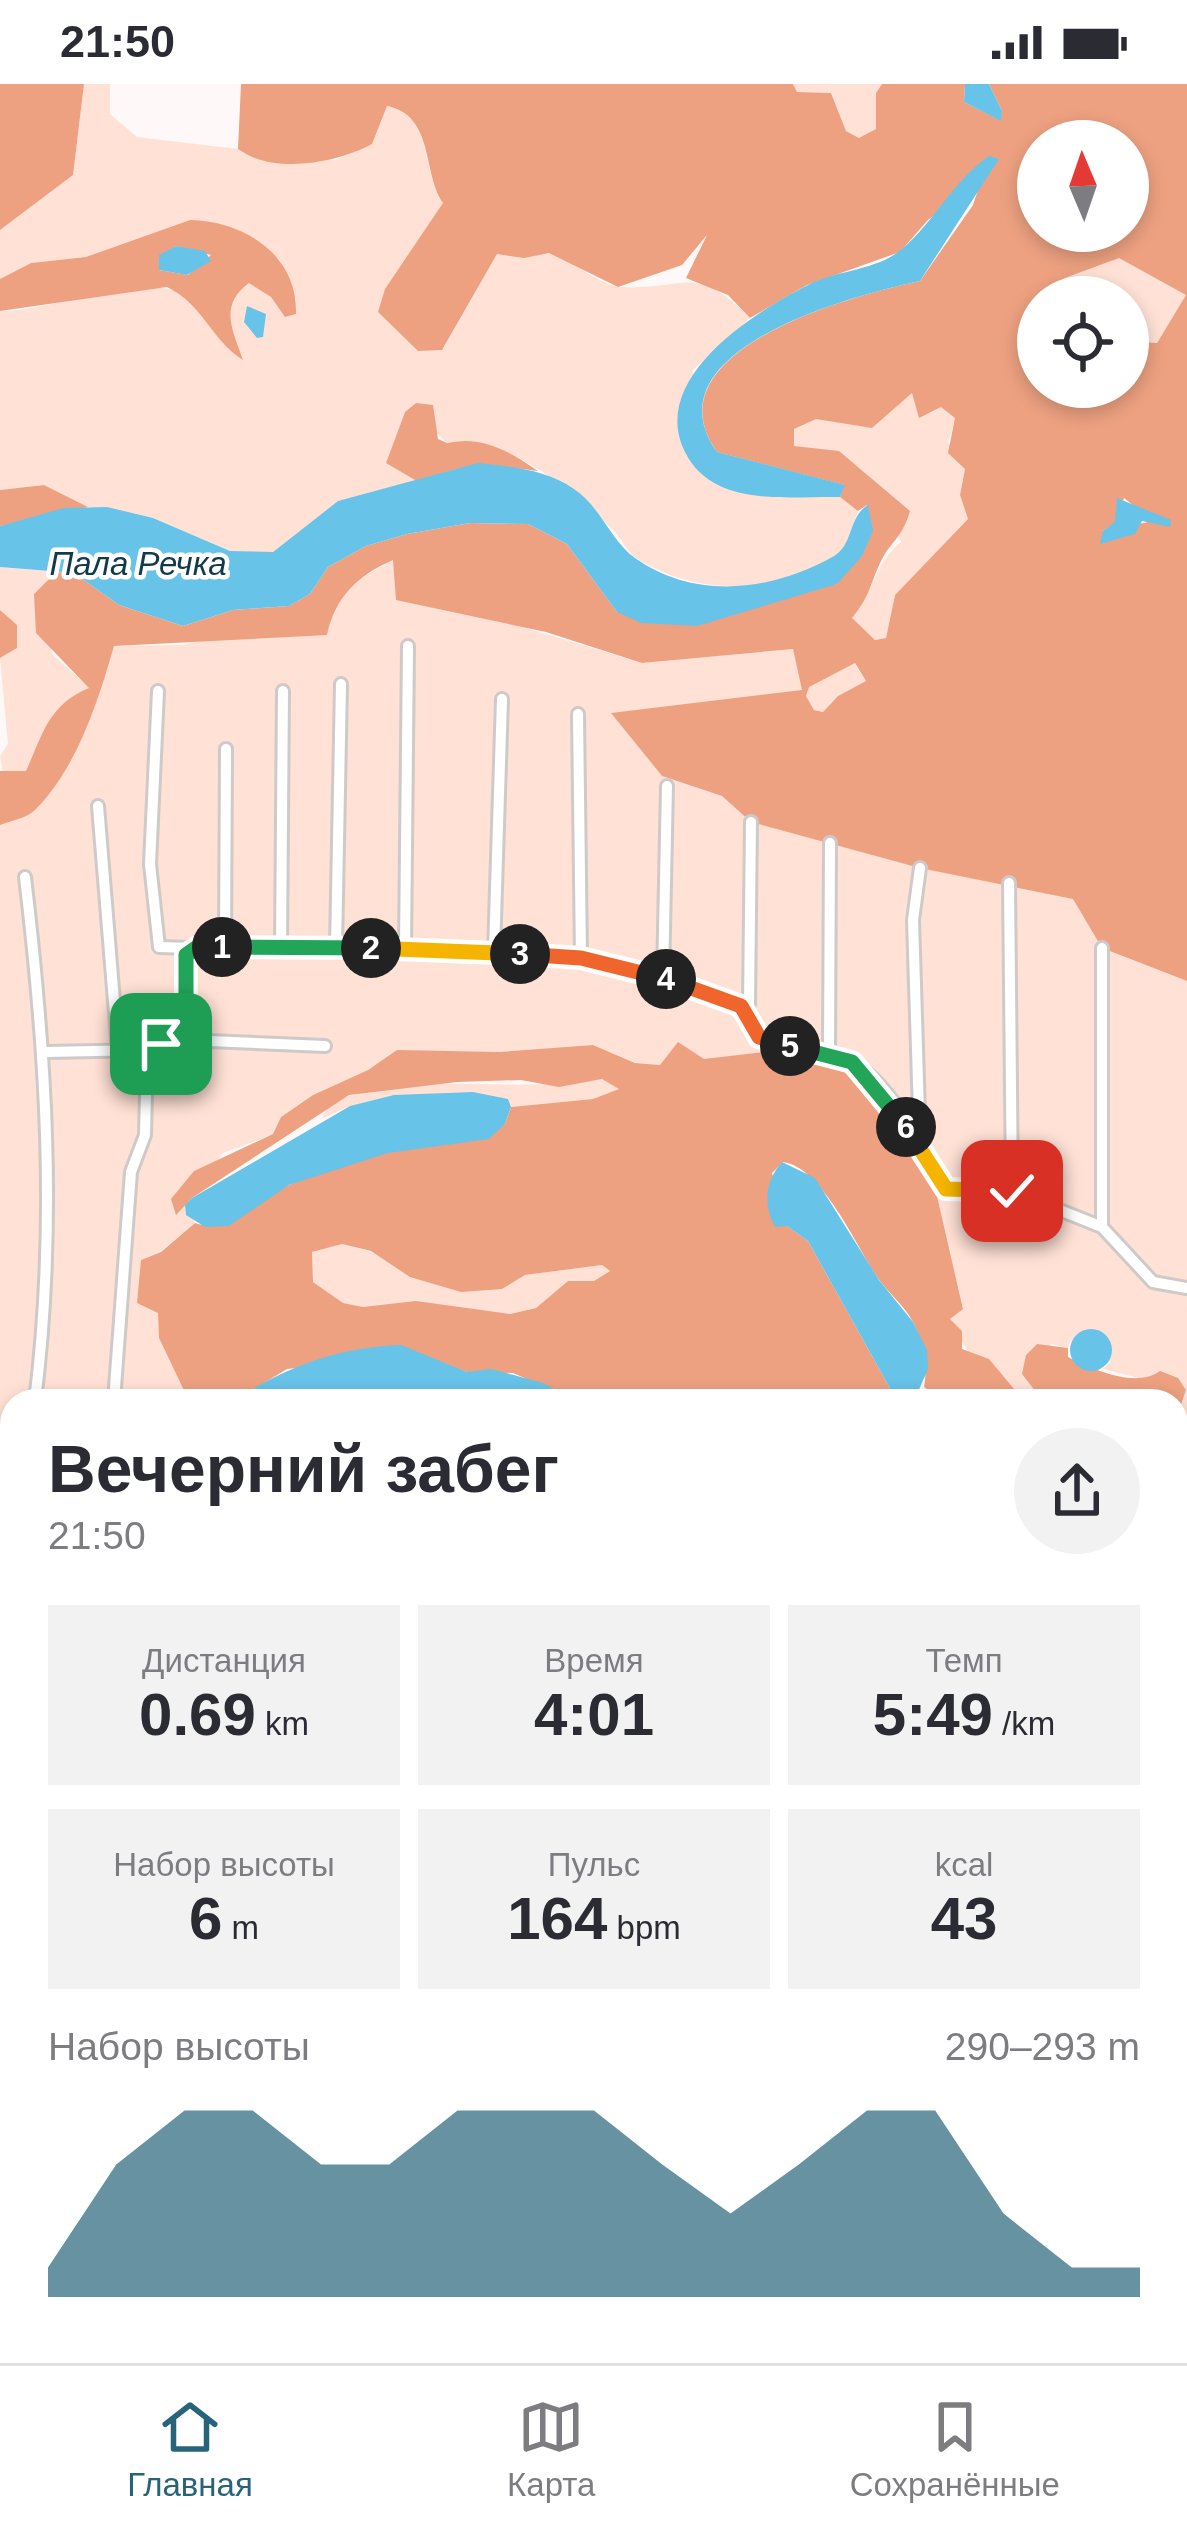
<!DOCTYPE html>
<html lang="ru">
<meta charset="utf-8">
<style>
body{margin:0;font-family:Arial,sans-serif;background:#f2f2f3;color:#2b2b33;height:100vh;display:flex;flex-direction:column;font-size:45px;white-space:nowrap}
*{box-sizing:border-box;margin:0}
p{font-size:39px;color:#7c7c81}
.icon{flex:none;width:66px;height:66px;fill:none;stroke:currentColor;stroke-width:2;stroke-linecap:round;stroke-linejoin:round}
.map{position:relative;flex:1;overflow:hidden}
.details{position:absolute;left:0px;top:1305px;width:1188px;height:975px;display:flex;flex-direction:column;background:#fff;border-radius:36px 36px 0 0;box-shadow:0 6px 18px #0003}
.details>*{flex:none}
.needle{width:78px;rotate:358deg}
.buttons{position:absolute;left:1017px;top:36px;display:grid;gap:24px}
.buttons a{display:grid;place-items:center;width:132px;height:132px;border-radius:50%;background:#fff;box-shadow:0 6px 18px #0003;font-size:60px}
.pin{position:absolute;display:grid;place-items:center;width:102px;height:102px;color:#fff;margin:-51px;border-radius:24px;box-shadow:0 6px 18px #0006}
.km{position:absolute;width:60px;height:60px;margin:-30px;border-radius:50%;background:#222;color:#fff;font-size:33px;line-height:60px;text-align:center}
.round{display:grid;place-items:center;flex:none;width:126px;height:126px;border-radius:63px;background:#f2f2f3}
.overview{display:flex;align-items:center;justify-content:space-between;height:204px;padding:0 48px}
h1{font-size:66px;font-weight:800;line-height:90px}
.stats{display:grid;grid-template-columns:repeat(3,1fr);gap:18px;height:204px;padding:12px 48px}
.stats div{display:grid;align-content:center;border-radius:0px;background:#f2f2f3;text-align:center}
.stats b{font-size:60px;font-weight:800}
.stats small{font-size:33px;font-weight:400}
.stats p{font-size:33px}
.chart{height:336px;padding:24px 48px}
.chart p{display:flex;justify-content:space-between}
.chart svg{width:100%;height:216px;margin-top:12px;fill:#27647b;opacity:.7}
.status{display:flex;justify-content:space-between;align-items:center;height:84px;padding:0 60px;background:#fff;direction:ltr}
.status svg{height:33px;fill:currentColor}
.tabs{display:flex;justify-content:space-around;align-items:center;height:168px;border-top:3px solid #e1e1e2;background:#fff;font-size:33px;color:#7c7c81}
.tabs a{display:grid;justify-items:center;gap:6px}
.tabs .active{color:#27647b}
.map>svg:first-child{display:block}
.green{fill:#ffe1d5}
.forest{fill:#eda181;fill-rule:evenodd}
.water{fill:#68c3e8}
.lines{fill:none;stroke-linecap:round;stroke-linejoin:round}
.minor-casing{stroke:#cecac8;stroke-width:16}
.minor{stroke:#fff;stroke-width:10}
.split-1-casing{stroke:#fff;stroke-width:24}
.split-2-casing{stroke:#fff;stroke-width:24}
.split-3-casing{stroke:#fff;stroke-width:24}
.split-4-casing{stroke:#fff;stroke-width:24}
.split-5-casing{stroke:#fff;stroke-width:24}
.split-6-casing{stroke:#fff;stroke-width:24}
.split-7-casing{stroke:#fff;stroke-width:24}
.split-1{stroke:#22a559;stroke-width:15}
.split-2{stroke:#22a559;stroke-width:15}
.split-3{stroke:#f5b400;stroke-width:15}
.split-4{stroke:#f0652b;stroke-width:15}
.split-5{stroke:#f0652b;stroke-width:15}
.split-6{stroke:#22a559;stroke-width:15}
.split-7{stroke:#f5b400;stroke-width:15}
.labels{text-anchor:middle;dominant-baseline:central;stroke-width:9;stroke-linejoin:round;paint-order:stroke}
.water-label{font-size:33px;font-style:italic;fill:#113a4a;stroke:#fff}
</style>
<div class="status"><b>21:50</b><svg viewBox="0 0 49 12"><path d="M0 12V9h3v3zM5 12V6h3v6zM10 12V3h3v9zM15 12V0h3v12zM26 1h20v11H26zM47 4h2v5h-2z"/></svg></div>
<div class="map">
<svg width="1187" height="2279" viewBox="0 0 1187 2279">
<rect width="100%" height="100%" fill="#fef9f8"/>
<!-- green -->
<path class="green" d="M84,0H110V30L137,53L238,65L245,70L335,76L372,60L387,22C435,33 421,89 443,119L378,228L418,267L443,265L497,170C514,173 540,167 553,170C576,177 597,201 621,203C684,207 694,177 750,234L692,287L776,412L840,413L858,427L845,464C784,511 701,515 636,474C626,468 622,454 613,446C576,409 500,346 447,359L433,345L434,331L405,328L386,379L420,399L338,417L273,468H260L230,467L153,434L88,423L44,401L0,406V227C49,229 148,186 186,212C211,229 215,259 242,274C231,243 220,220 249,199L271,213L286,233L296,230V216L279,175L190,136L86,173L31,179L0,195V146L73,91Z
M793,0H882L876,9V46L859,54L846,47L831,9L797,8Z
M1119,174L1187,210L1157,259L1128,257V213H1040L1065,194Z
M913,308L931,330L941,322L956,334L948,358L965,385L960,411L968,435L895,511L886,554L875,556L851,534C876,505 874,480 901,458C881,395 861,369 794,362V345L816,334L872,344Z
M394,475L499,536L642,579L793,565L803,606L612,630L662,692L722,712L751,738L1073,815L1102,864L1187,897V1713L1176,1705V1335L1186,1306L1103,1285L1111,1278L1071,1256L1068,1264L1051,1260L1033,1308L1043,1317C1005,1317 963,1269 950,1235L963,1224L937,1112L844,988L772,967L660,981L636,979L593,961L499,968L397,967L368,986L313,1011L281,1033L274,1050L223,1069L177,1130L185,1121L195,1139L160,1168L141,1176L158,1229L159,1254L189,1317H12V1391L0,1387V741C11,737 27,734 35,726C77,684 98,618 114,562L183,561L332,526L353,499Z
M0,483L56,488L34,510L53,571L90,604L26,688L3,690L0,672L8,660L0,574L17,564V542L0,526Z
M854,579L866,597L838,612L823,628L814,626L806,612L809,602Z
M602,995L620,1005L593,1015L511,1023L508,1015L350,1022L321,1035L332,1018C419,984 513,1011 602,995Z
M342,1160L502,1205L525,1191L602,1181L610,1187L594,1197H568L536,1224L510,1230L363,1223L343,1219L313,1198L312,1168Z
M0,1397L12,1402V2268H75V2279H0Z
M1187,1806V2143L1176,2144V1808Z
M1187,2230V2279H1091L1102,2268H1176V2231Z
M432,2268H643L614,2279H439Z"/>
<!-- forest -->
<path class="forest" d="M0,0H84L73,91L0,146Z
M241,0H793L797,8L831,9L846,47L859,54L876,45V9L882,0H965L964,18L1000,36L1002,27L989,0H1187V897L1102,864L1073,815L920,784L751,738L722,712L662,692L611,629L802,606L793,565L642,579L546,548L396,516L393,476C358,491 335,513 327,551L114,562C98,618 77,684 35,726C27,734 11,737 0,741V687H26C43,650 48,621 89,604L36,549L34,510L56,488L74,489L119,521L183,542L233,526L289,522L310,510L328,483L366,462L407,450L470,439L528,440L567,460L617,528L837,500L867,421L858,427L840,413L844,401L717,368C646,266 854,211 920,197L973,121L982,94L928,136L900,168L807,201L750,234L728,211L686,194L707,151L682,181L618,203L549,169L524,174L497,170L442,266L418,267L378,228L385,205L443,119C422,89 435,32 387,22L372,60C337,79 273,91 238,65ZM1038,57H1128V147H1038ZM1119,174L1186,211L1157,259L1128,257V303H1038V233L1029,221L1065,194ZM912,309L919,334L941,323L955,334L948,369L965,385L960,411L968,435L895,511L886,554L875,556L852,534C871,511 870,499 882,475C893,455 902,454 910,427L839,367L794,362V345L816,335L872,344ZM1124,414L1153,437L1103,447L1116,438ZM855,579L866,597L838,612L823,628L814,626L806,612L809,603Z
M190,136C244,137 298,171 296,230L285,233L271,213L249,199C219,221 232,245 243,276C211,256 203,220 167,203L0,227V195L31,179L86,173ZM176,162L211,171L188,191L159,186V172Z
M416,319L433,321L438,355L447,359C482,351 509,367 538,387C492,381 462,377 420,399L386,379L405,328Z
M44,401L88,423L0,442V406Z
M0,526L17,541V564L0,574Z
M678,958L704,975L772,967L844,988L869,1007L937,1112L963,1225L950,1235L962,1247V1265L989,1275L1024,1317H944L924,1303C928,1283 923,1257 913,1238C905,1222 888,1209 877,1193C857,1163 822,1083 783,1078L772,1089L787,1142L808,1157L891,1306V1317H577L513,1289L467,1288L417,1271L287,1285L234,1317H189L159,1254L158,1229L137,1219L141,1176L161,1168L195,1139C231,1152 258,1116 287,1102C354,1071 433,1058 505,1040L511,1023L593,1015L619,1005L602,995L559,1003L521,996L457,998L349,1011L192,1114L176,1131L171,1115L194,1087L273,1050L281,1033L313,1011L368,986L397,966L499,968L593,961L635,979L660,981ZM342,1160L371,1167L410,1193L461,1208L502,1205L525,1191L602,1181L610,1187L594,1197H568L536,1224L510,1230L416,1217L363,1223L343,1219L313,1198L312,1168Z
M1037,1260L1068,1264V1273C1092,1285 1136,1305 1160,1287L1178,1294L1186,1306L1176,1335V1317H1100L1087,1308L1082,1317H1043L1022,1290L1026,1271Z
M1176,1705L1187,1713V1806L1176,1808Z
M170,2268H334L345,2279H169Z
M643,2268H983L969,2279H614Z"/>
<!-- water -->
<path class="water" d="M965,0H989L1002,27L1001,37L964,18Z
M989,72L999,75L920,197C854,211 645,266 717,368L845,401L840,413C785,412 713,424 685,368C648,294 755,228 808,201C836,186 876,187 902,165C935,137 952,98 989,72Z
M176,162L205,167L211,177L187,191L159,186V171Z
M247,222L266,230L263,253L257,254L244,238Z
M478,379C512,383 545,385 574,405C600,422 611,457 635,474C696,517 772,507 834,472C854,460 848,433 868,421L873,447L862,472L837,500L697,542L641,539L617,528L567,460L528,440L470,439L407,450L366,462L328,483L310,510L289,522L233,526L183,542L119,521L74,489L0,483V442L64,424L107,423L153,434L230,467L273,468L338,417Z
M1117,414L1171,436L1170,443L1142,437L1135,450L1100,460L1103,447L1115,438Z
M473,1008L508,1015L511,1023L505,1040L489,1055L388,1069L289,1101L229,1142L205,1143L186,1131L185,1121L192,1114L350,1022L394,1011Z
M782,1078L815,1094L879,1196L913,1238L927,1266L928,1285L914,1317H904L891,1306L808,1157L787,1142L775,1143C763,1121 765,1097 782,1078Z
M1070 1266a21 21 0 1 1 42 0a21 21 0 1 1-42 0Z
M401,1261L467,1288L491,1285L543,1299L577,1317H234C284,1283 340,1263 401,1261Z
M1176,2167H1187V2230L1176,2231Z
M102,2268H170L169,2279H103Z
M334,2268H397L404,2279H345Z
M1017,2268H1102L1091,2279H1005Z"/>
<g class="lines">
<!-- minor casing -->
<g class="minor-casing">
<path id="minor" d="M158,607L150,780L159,863L192,864
M578,630L581,874
M98,722L118,966
M920,784L913,836L920,1062
M25,793C46,969 57,1140 35,1317
M1009,799L1012,1107
M225,863L226,665
M281,863L283,607
M336,864L341,600
M405,865L408,562
M494,868L502,615
M663,894L667,702
M741,922L759,953C788,965 822,962 850,977C893,1000 921,1065 946,1105L1012,1107L1102,1143L1153,1198L1187,1204
M186,956L325,962
M46,968L147,966
M829,969L830,759
M1102,1143V864
M114,1317L131,1088L145,1051L147,966L186,956V871L196,864L236,862C415,865 573,854 741,922L749,920L751,738
M0,1371L12,1375"/>
</g>
<!-- minor -->
<use href="#minor" class="minor"/>
</g>
<g class="lines">
<!-- split-1 casing -->
<g class="split-1-casing">
<path id="split-1" d="M161,960L186,956V871L196,864L222,863"/>
</g>
<!-- split-2 casing -->
<g class="split-2-casing">
<path id="split-2" d="M222,863L371,864"/>
</g>
<!-- split-3 casing -->
<g class="split-3-casing">
<path id="split-3" d="M371,864L520,870"/>
</g>
<!-- split-4 casing -->
<g class="split-4-casing">
<path id="split-4" d="M520,870L581,874L666,895"/>
</g>
<!-- split-5 casing -->
<g class="split-5-casing">
<path id="split-5" d="M666,895L741,922L759,953L790,962"/>
</g>
<!-- split-6 casing -->
<g class="split-6-casing">
<path id="split-6" d="M790,962L852,978L906,1043"/>
</g>
<!-- split-7 casing -->
<g class="split-7-casing">
<path id="split-7" d="M906,1043L946,1105L1012,1107"/>
</g>
<!-- split-1 -->
<use href="#split-1" class="split-1"/>
<!-- split-2 -->
<use href="#split-2" class="split-2"/>
<!-- split-3 -->
<use href="#split-3" class="split-3"/>
<!-- split-4 -->
<use href="#split-4" class="split-4"/>
<!-- split-5 -->
<use href="#split-5" class="split-5"/>
<!-- split-6 -->
<use href="#split-6" class="split-6"/>
<!-- split-7 -->
<use href="#split-7" class="split-7"/>
</g>
<g class="labels">
<!-- water labels -->
<g class="water-label">
<text x="138" y="479">Пала Речка</text>
</g>
</g>
</svg>
<div class="buttons">
<a><svg class="needle" viewBox="-14 -14 28 28"><path d="M0-13l5 13h-10z" fill="#e53935"/><path d="M0 13l5-13h-10z" fill="#7c7c81"/></svg></a>
<a><svg class="icon" aria-label="locate" viewBox="0 0 24 24"><circle cx="12" cy="12" r="6"/><path d="M12 2v4M12 18v4M2 12h4M18 12h4"/></svg></a>
</div>
<div class="pin" style="left:161px;top:960px;background:#1e9e55"><svg class="icon" aria-label="arrive" viewBox="0 0 24 24"><path d="M6 21V4h12l-3 4 3 4H6"/></svg></div>
<div class="pin" style="left:1012px;top:1107px;background:#d93025"><svg class="icon" aria-label="check" viewBox="0 0 24 24"><path d="M5 12l5 5 9-10"/></svg></div>
<b class="km" style="left:222px;top:863px">1</b>
<b class="km" style="left:371px;top:864px">2</b>
<b class="km" style="left:520px;top:870px">3</b>
<b class="km" style="left:666px;top:895px">4</b>
<b class="km" style="left:790px;top:962px">5</b>
<b class="km" style="left:906px;top:1043px">6</b>
<section class="details">
<div class="overview"><div><h1>Вечерний забег</h1><p>21:50</p></div><a class="round"><svg class="icon" aria-label="share" viewBox="0 0 24 24"><path d="M12 15V3M7 8l5-5 5 5M5 13v7h14v-7"/></svg></a></div>
<div class="stats">
<div><p>Дистанция</p><b>0.69<small> km</small></b></div>
<div><p>Время</p><b>4:01</b></div>
<div><p>Темп</p><b>5:49<small> /km</small></b></div>
</div>
<div class="stats">
<div><p>Набор высоты</p><b>6<small> m</small></b></div>
<div><p>Пульс</p><b>164<small> bpm</small></b></div>
<div><p>kcal</p><b>43</b></div>
</div>
<div class="chart"><p><span>Набор высоты</span>290–293 m</p>
<svg viewBox="0 0 160 44" preserveAspectRatio="none"><path d="M0 44V38L10 17L20 6L30 6L40 17L50 17L60 6L70 6L80 6L90 17L100 27L110 17L120 6L130 6L140 27L150 38L160 38V44z"/></svg>
</div>
</section>
</div>
<nav class="tabs">
<a class="active"><svg class="icon" aria-label="home" viewBox="0 0 24 24"><path d="M3 11l9-7 9 7M6 9v11h12V9"/></svg>Главная</a>
<a><svg class="icon" aria-label="map" viewBox="0 0 24 24"><path d="M3 6l6-2 6 2 6-2v14l-6 2-6-2-6 2zM9 4v14M15 6v14"/></svg>Карта</a>
<a><svg class="icon" aria-label="saved" viewBox="0 0 24 24"><path d="M7 4h10v16l-5-4-5 4z"/></svg>Сохранённые</a>
</nav>
